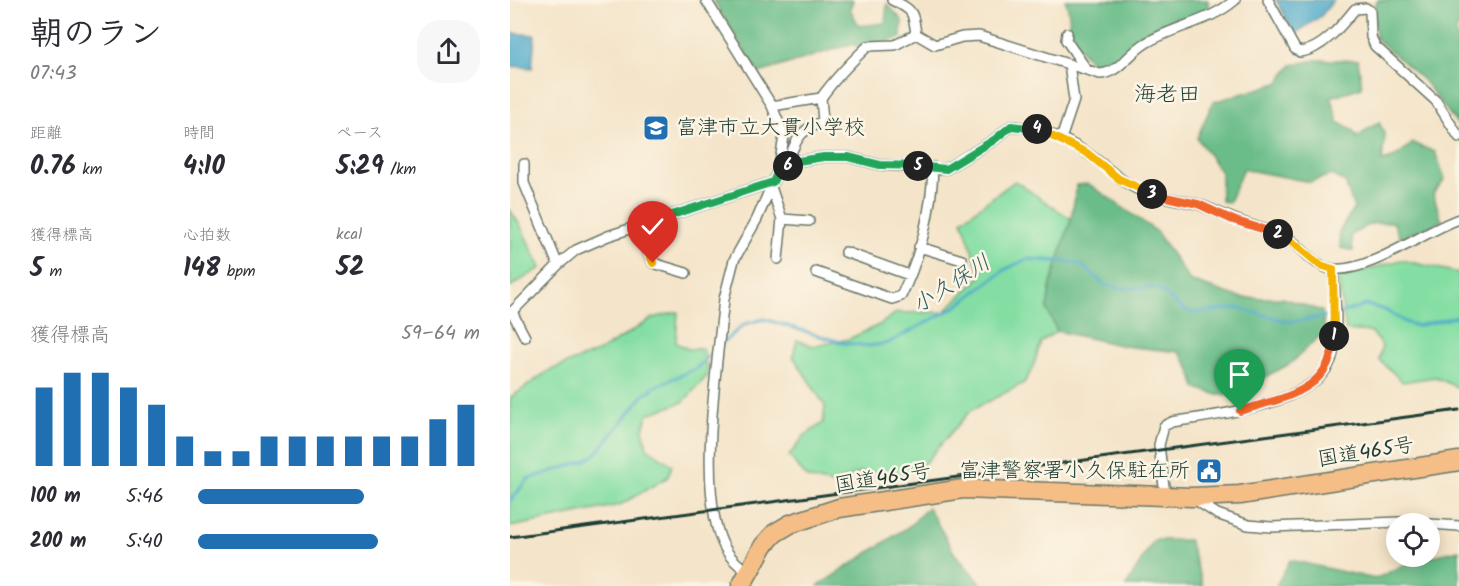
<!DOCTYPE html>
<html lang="ja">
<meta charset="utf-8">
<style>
body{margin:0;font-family:Kalam,"Klee One",sans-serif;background:#f7f7f7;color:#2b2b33;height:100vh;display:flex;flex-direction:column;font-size:22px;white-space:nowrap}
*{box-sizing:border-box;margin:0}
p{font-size:20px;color:#7c7c81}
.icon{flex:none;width:33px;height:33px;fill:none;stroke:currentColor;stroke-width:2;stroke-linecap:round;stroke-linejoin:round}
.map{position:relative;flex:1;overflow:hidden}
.side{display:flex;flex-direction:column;background:#fff;width:510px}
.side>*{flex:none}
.tools{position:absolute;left:876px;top:513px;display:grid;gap:12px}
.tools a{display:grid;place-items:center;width:54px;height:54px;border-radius:50%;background:#fff;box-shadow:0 3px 15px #0003;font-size:30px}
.pin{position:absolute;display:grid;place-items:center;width:51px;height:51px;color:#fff;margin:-62px -26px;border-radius:50% 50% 50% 0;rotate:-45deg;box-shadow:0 0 6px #0007}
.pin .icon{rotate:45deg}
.km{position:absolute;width:30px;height:30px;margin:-15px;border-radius:50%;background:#222;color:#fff;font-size:16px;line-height:30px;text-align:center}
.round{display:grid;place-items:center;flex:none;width:63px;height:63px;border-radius:24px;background:#f7f7f7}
.summary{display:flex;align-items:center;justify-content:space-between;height:102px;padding:0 30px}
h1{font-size:33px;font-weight:700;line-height:45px}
.figures{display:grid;grid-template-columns:repeat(3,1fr);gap:9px;height:102px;padding:6px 30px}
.figures div{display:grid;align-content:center}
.figures b{font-size:26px;font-weight:700}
.figures small{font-size:16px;font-weight:400}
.figures p{font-size:16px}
.chart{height:168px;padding:12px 30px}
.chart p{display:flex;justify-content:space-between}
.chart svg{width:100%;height:108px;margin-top:6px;stroke:#1f6fb2;stroke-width:6}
ul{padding:0 30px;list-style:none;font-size:20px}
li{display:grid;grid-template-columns:96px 72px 1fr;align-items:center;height:45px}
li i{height:15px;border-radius:8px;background:#1f6fb2}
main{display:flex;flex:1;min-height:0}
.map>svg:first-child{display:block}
.green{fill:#84dea3;stroke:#528e6c;stroke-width:1.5}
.forest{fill:#6bbd89;stroke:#457d5e;stroke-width:1.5}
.water{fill:#4ba9ca;stroke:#35737f;stroke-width:1.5}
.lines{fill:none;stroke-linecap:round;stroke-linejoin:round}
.stream{stroke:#4ba9ca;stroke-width:3}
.street-casing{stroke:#6a7768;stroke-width:12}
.highway-casing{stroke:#6a7768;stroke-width:21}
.street{stroke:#fff;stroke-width:9}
.highway{stroke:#f6be87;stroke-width:18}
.rail{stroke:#1f3d34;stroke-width:3}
.split-1-casing{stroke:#fff;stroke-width:12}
.split-2-casing{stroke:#fff;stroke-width:12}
.split-3-casing{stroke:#fff;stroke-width:12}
.split-4-casing{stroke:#fff;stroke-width:12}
.split-5-casing{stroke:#fff;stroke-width:12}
.split-6-casing{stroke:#fff;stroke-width:12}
.split-7-casing{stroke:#fff;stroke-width:12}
.split-8-casing{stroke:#fff;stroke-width:12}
.split-1{stroke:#f0652b;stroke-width:8}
.split-2{stroke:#f5b400;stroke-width:8}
.split-3{stroke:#f0652b;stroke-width:8}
.split-4{stroke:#f5b400;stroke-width:8}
.split-5{stroke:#22a559;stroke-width:8}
.split-6{stroke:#22a559;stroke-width:8}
.split-7{stroke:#22a559;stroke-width:8}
.split-8{stroke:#f5b400;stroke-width:8}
.labels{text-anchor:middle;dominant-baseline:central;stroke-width:5;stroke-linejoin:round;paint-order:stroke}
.poi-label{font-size:21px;fill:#1f3d34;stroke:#fcf5e5;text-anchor:start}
.street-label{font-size:21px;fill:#1f3d34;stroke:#fcf5e5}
.neighbourhood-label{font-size:22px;fill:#1f3d34;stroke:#fcf5e5}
.water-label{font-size:22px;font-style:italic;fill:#2c5d61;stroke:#fcf5e5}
</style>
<main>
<section class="side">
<div class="summary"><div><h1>朝のラン</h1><p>07:43</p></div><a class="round"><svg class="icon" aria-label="share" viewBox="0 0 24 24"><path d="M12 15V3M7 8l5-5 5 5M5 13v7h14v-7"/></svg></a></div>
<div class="figures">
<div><p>距離</p><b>0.76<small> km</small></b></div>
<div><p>時間</p><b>4:10</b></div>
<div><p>ペース</p><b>5:29<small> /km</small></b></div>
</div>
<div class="figures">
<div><p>獲得標高</p><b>5<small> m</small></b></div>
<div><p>心拍数</p><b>148<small> bpm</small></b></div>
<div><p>kcal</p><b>52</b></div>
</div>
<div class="chart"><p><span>獲得標高</span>59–64 m</p>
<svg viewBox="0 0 160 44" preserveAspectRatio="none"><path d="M5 44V12M15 44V6M25 44V6M35 44V12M45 44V19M55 44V32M65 44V38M75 44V38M85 44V32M95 44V32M105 44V32M115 44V32M125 44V32M135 44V32M145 44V25M155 44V19"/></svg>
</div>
<ul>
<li><b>100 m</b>5:46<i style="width:59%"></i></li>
<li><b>200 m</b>5:40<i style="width:64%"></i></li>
</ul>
</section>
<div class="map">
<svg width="949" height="586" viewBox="0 0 949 586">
<rect width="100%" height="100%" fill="#fcf5e5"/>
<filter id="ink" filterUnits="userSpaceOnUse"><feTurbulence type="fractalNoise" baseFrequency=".0167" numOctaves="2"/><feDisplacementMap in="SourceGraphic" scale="12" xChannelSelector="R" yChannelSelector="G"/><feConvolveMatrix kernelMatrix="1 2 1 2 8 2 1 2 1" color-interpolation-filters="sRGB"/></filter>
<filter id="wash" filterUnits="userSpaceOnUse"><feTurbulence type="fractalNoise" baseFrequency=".008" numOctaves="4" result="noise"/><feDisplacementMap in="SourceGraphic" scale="24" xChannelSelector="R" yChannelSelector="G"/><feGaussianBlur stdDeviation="1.35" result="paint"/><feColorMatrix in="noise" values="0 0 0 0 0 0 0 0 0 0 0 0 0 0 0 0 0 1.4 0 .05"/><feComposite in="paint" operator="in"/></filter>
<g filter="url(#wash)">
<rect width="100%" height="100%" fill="#f4e4c9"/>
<!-- green -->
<path class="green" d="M505,181L561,219L541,284L537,309L547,331L531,342L522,370L514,383L460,411L413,465L392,475L351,472L321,484L297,478L279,456L294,436L313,423L315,406L283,356L287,340L304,346L339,339L369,325L386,313L434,312L471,276L452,220Z
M0,210L10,225L31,268L0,287Z
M891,260L949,273V388L925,377L893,382L869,360L872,346L862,332L836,330L828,278Z
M168,312L166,343L178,349H193L198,375L173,402L138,414L133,429L137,448L162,465L158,477L110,505L0,527V398L38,371L90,351L143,318Z"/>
<!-- forest -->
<path class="forest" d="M203,0H343L340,9L349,26L375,23L377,4L392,20L391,38L351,47L341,44L249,73Z
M555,0H698V8L683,17L634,35L603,67L583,64C575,54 561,41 560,28C559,18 560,10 555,0Z
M868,0H949V25L946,30L949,60V126L914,81L866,38L864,6Z
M806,60H848L852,87L821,97L828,122L842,130L847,137L869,122L875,136L872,161L883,158L903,143L925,152L935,179L923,194L932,221L890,238L883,222L860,224L841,235L843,251L831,248L829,232L844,208L835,182L821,175L800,182L733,169L719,202L711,201V172L687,138L703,102L768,83L782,65Z
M579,184L646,231L680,281L732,298H773L812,311L815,331L780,364L721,395H708L686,388L678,365L669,352L614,346L547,331L537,309L541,284L561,219L567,185Z
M418,507L445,554L473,586H308L401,525Z
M644,540H679L693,586H616Z
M949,550V586H766L780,560L865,579L902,561Z"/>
<!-- water -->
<path class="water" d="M766,0H824L811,16L785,34Z
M0,33L25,35L22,68L0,66Z"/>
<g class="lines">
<!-- stream -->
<path class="stream" d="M211,344L235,324L254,319L334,343L359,346L378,343L447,306L496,269L517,259L562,262L573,266L595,285L611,288H648L670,307L682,313L729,308L780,322L819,316L857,305L875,310L895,322L907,326L949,316
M0,501L18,479L74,461L85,455L132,397L144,387L187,368L206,349"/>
</g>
</g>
<g filter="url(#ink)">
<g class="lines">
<!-- street casing -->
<g class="street-casing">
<path id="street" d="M196,0L262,106L274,136L269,168L247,219L224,260L214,299C208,358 184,505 218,553C223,561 231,567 238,572
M382,0C403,10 403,11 406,34
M758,0L785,49L790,52C812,50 832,25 845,9L856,8L860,11L861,37L865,46L926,101L949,137
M557,33L556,40L577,70
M262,106L311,98
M551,139L564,100L559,64
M14,164V183L48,265
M271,167C292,144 277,137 313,121L311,98C325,78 341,62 358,46L385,45L406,34L425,45L452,37L469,36L590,74C609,73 620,52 636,43C664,26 700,22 725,0
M268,171L288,161L314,157H338L370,165L436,169L484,140L501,126C533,128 562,141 588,161C601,171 613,183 629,190C648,198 670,199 690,205C707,211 723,220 741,225C751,229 765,231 775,236C792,246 803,267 823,269C859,273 914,231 949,219
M261,187L272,219L268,259
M272,219L299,221
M127,227L143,263L176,273
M409,247L452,260
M335,252L399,275
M306,272L382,299L391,296C410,258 422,210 423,167
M2,312L15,337
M0,314L48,265L66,250L98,236L263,182
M655,495L649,445L654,426L662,422C704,415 814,405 823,353C828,327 825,296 823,269
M684,499L707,514L738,525L761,527L890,522L949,526"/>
</g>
<!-- highway casing -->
<g class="highway-casing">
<path id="highway" d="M231,586L254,545L265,533L280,524L329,508L453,489L682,497L730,495L949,461"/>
</g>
<!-- street -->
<use href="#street" class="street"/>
<!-- highway -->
<use href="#highway" class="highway"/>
<!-- rail -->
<path class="rail" d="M0,537L949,410"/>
</g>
</g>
<g class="lines" filter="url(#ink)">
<!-- split-1 casing -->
<g class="split-1-casing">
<path id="split-1" d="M730,411C774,397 822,392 824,336"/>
</g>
<!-- split-2 casing -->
<g class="split-2-casing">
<path id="split-2" d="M768,234L775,236L810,265L823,269L824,336"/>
</g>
<!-- split-3 casing -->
<g class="split-3-casing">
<path id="split-3" d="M642,194L688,204L723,220L768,234"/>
</g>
<!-- split-4 casing -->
<g class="split-4-casing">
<path id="split-4" d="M527,129L577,153L609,179L642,194"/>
</g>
<!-- split-5 casing -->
<g class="split-5-casing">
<path id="split-5" d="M408,166L436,169L484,140L501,126L527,129"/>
</g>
<!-- split-6 casing -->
<g class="split-6-casing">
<path id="split-6" d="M278,166L288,161L314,157H338L370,165L408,166"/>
</g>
<!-- split-7 casing -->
<g class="split-7-casing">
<path id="split-7" d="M159,216L263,182L268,171L278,166"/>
</g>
<!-- split-8 casing -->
<g class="split-8-casing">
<path id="split-8" d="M143,263L127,226L159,216"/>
</g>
<!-- split-1 -->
<use href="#split-1" class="split-1"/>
<!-- split-2 -->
<use href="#split-2" class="split-2"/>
<!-- split-3 -->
<use href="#split-3" class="split-3"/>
<!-- split-4 -->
<use href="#split-4" class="split-4"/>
<!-- split-5 -->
<use href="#split-5" class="split-5"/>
<!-- split-6 -->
<use href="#split-6" class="split-6"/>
<!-- split-7 -->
<use href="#split-7" class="split-7"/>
<!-- split-8 -->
<use href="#split-8" class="split-8"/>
</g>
<!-- icons -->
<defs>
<g id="school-square" transform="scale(1.35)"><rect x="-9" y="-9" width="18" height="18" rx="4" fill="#1f6fb2" stroke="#fcf5e5"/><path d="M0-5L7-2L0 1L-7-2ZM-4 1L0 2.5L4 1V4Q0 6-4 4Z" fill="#fff"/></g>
<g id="civic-square" transform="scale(1.35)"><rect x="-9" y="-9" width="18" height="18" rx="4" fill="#1f6fb2" stroke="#fcf5e5"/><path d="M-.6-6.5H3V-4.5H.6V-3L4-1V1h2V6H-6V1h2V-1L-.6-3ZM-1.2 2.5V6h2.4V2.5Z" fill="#fff"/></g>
</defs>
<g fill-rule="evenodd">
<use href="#school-square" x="146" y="128"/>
<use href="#civic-square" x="699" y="471"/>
</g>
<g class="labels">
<!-- poi labels -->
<g class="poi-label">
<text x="166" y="128">富津市立大貫小学校</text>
<text x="680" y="471" text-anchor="end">富津警察署小久保駐在所</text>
</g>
<!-- street labels -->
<g class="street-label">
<text transform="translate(856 453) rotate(-9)">国道465号</text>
<text transform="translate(373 479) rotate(-9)">国道465号</text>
</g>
<!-- neighbourhood labels -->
<g class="neighbourhood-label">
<text x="657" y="95">海老田</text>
</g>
<!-- water labels -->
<g class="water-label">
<text transform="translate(442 285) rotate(-33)">小久保川</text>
</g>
</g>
</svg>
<div class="tools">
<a><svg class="icon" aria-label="locate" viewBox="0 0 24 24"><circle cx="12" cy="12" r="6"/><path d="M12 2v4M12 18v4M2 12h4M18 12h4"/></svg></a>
</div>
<div class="pin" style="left:730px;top:411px;background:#1e9e55"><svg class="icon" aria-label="arrive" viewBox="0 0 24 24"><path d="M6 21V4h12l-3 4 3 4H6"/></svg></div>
<div class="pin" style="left:143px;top:263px;background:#d93025"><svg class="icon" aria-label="check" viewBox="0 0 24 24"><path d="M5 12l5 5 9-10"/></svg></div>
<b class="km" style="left:824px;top:336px">1</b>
<b class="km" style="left:768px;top:234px">2</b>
<b class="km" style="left:642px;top:194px">3</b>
<b class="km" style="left:527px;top:129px">4</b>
<b class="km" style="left:408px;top:166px">5</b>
<b class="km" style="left:278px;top:166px">6</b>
</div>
</main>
